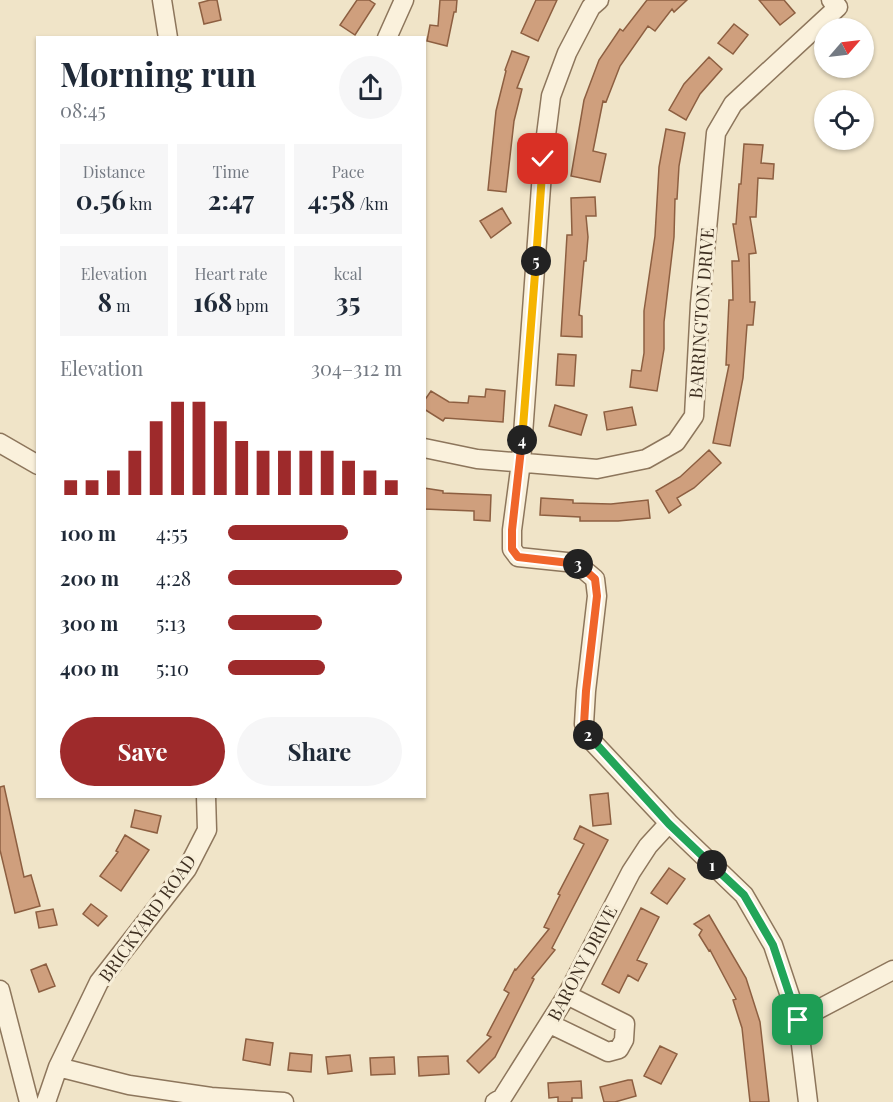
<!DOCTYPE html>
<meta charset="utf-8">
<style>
body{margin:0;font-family:"Playfair Display",serif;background:#f6f6f7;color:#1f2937;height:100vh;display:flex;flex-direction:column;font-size:22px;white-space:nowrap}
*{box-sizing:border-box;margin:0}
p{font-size:20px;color:#747a83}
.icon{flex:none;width:33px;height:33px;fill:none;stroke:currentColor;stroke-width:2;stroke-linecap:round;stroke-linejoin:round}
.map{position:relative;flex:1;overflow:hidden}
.panel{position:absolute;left:36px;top:36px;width:390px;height:762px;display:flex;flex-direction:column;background:#fff;border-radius:0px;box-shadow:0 2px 4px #0004}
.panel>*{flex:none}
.needle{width:39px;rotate:62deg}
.fabs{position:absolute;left:814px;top:18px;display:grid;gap:12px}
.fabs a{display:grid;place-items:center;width:60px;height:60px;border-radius:50%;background:#fff;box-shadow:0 2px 4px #0004;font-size:30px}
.pin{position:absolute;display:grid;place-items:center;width:51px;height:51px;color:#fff;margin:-26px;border-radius:12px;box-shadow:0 3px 9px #0006}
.km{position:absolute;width:30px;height:30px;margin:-15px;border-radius:50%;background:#222;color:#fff;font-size:16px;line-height:30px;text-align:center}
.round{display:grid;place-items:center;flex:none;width:63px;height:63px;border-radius:32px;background:#f6f6f7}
.overview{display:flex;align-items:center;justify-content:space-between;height:102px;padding:0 24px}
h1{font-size:33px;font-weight:700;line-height:45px}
.figures{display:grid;grid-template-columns:repeat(3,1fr);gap:9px;height:102px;padding:6px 24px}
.figures div{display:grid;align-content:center;border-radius:0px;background:#f6f6f7;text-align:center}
.figures b{font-size:26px;font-weight:700}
.figures small{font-size:16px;font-weight:400}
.figures p{font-size:16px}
.chart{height:168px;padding:12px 24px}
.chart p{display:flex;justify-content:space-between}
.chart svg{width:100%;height:108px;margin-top:6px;stroke:#9e2a2b;stroke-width:6}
.cta{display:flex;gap:12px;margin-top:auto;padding:12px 24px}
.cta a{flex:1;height:69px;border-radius:36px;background:#9e2a2b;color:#fff;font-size:24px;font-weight:700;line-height:69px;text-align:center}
.cta a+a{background:#f6f6f7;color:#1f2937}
ul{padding:0 24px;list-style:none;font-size:20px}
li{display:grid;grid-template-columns:96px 72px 1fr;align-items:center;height:45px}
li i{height:15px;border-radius:8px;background:#9e2a2b}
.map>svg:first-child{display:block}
.building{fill:#cf9f7d;stroke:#8d5f41;stroke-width:1.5}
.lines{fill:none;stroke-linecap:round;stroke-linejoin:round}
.minor-casing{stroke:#8d765c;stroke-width:21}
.minor{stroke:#faf1dc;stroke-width:18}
.split-1-casing{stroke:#fff;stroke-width:12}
.split-2-casing{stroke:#fff;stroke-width:12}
.split-3-casing{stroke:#fff;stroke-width:12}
.split-4-casing{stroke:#fff;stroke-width:12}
.split-5-casing{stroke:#fff;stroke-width:12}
.split-6-casing{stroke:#fff;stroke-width:12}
.split-1{stroke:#22a559;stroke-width:8}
.split-2{stroke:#22a559;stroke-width:8}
.split-3{stroke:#f0652b;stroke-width:8}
.split-4{stroke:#f0652b;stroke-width:8}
.split-5{stroke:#f5b400;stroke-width:8}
.split-6{stroke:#f5b400;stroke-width:8}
.labels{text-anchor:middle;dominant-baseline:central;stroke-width:6;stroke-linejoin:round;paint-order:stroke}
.street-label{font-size:18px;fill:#3d2e20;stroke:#f7eed8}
</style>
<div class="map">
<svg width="893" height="1102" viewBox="0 0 893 1102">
<rect width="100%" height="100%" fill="#f0e4c8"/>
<!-- building -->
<path class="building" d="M210,0H217L221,20L204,24L199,3Z
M357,0H369L375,4L355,35L340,25Z
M440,0H457L456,12H454L447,46L427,41L430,25L438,26Z
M536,0H557L538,41L521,33Z
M647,0H687L674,12L672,9L655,31L648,26L620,66L606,102L603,101L593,151L606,154L600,182L571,176L584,100L599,60L620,29L623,31Z
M759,0H784L795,13L780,25Z
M734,24L748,35L733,54L718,43Z
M512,51L529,57L517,88L522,89L514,121L506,192L488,190L496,111L506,71L505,70Z
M709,57L722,69L700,94L686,120L669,110L684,84Z
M666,129L685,133L679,166L677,199H675L674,237L664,322V349L657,391L630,387L632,370L641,371L644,353V311L655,236L659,167Z
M744,144L763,145L761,163L774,164L773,179L758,178L756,217H750L756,253L749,254L750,302H755L753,325H747L743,378L730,446L713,443L729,365H726L729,300H733L732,261H739L733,224H736L739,184H741Z
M595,197L596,216H586L588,237L586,261H584L579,315L582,316V337L561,336L567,235H572L571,198Z
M502,208L511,223L491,238L480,221Z
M558,354L576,355L574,386L556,385Z
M486,389L505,391L503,422L445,418L443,421L424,409V401L431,391L449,402L468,403L469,396L485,397Z
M555,405L587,415L581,435L549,426Z
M632,407L636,425L607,430L604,412Z
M709,450L721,463L694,488L677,498L681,505L669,513L656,491L680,477Z
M424,488L443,491V493L491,495L490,521L474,520V511L424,509Z
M541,498L573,500V503L611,504L648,500L650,518L618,521H580V517L540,515Z
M4,786L24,877L31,875L40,906L15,913L0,850V787Z
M608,793L611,824L593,826L590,795Z
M135,810L161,816L157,833L131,827Z
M580,826L608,840L552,948L555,950L532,978L534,979L495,1057L479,1073L467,1061L491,1037L487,1035L509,993L504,990L515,969L516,970L549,929L544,927L560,895L558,894L584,844L574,839Z
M125,835L149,850L121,891L100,876L118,852L116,851Z
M669,868L685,879L667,904L651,893Z
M91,904L107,916L98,926L83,914Z
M641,908L659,917L637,960L647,964L638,981L628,975L619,993L602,984Z
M53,909L57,925L39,928L36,912Z
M709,915L746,978L760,1022L769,1102H750L742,1028L733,1000L736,999L710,950L709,951L699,935L702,930L694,924Z
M46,964L55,986L39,992L31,970Z
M246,1039L273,1043L270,1065L243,1060Z
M660,1046L677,1054L661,1084L644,1076Z
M290,1053L312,1055L311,1072L288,1070Z
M350,1055L352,1071L328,1074L326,1057Z
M448,1056L449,1074L419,1076L418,1057Z
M394,1057L395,1074L371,1075L370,1058Z
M628,1080H632L636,1096L615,1102H604L600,1087Z
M581,1081L582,1098H572V1102H558V1097L549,1098L548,1083Z"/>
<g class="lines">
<!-- minor casing -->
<g class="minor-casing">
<path id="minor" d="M162,0L168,38
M599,0L591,7L567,53L551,96L543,159L521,462L512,530V549L518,557L576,563L595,579L597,596L586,691L584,724L589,738L669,823L744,895L773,945L798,1020L808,1102
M387,38L404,0
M0,443L38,465
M424,448L477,459L597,469L646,459L676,442L694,416L700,304L716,133L733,104L838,7L831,0
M0,990L29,1102
M798,1020L893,970
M550,1024L608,1052L619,1049L624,1040L625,1024L567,995
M58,1067L129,1085L211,1097L284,1102
M46,1102L58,1067L99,982L187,869L207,830L206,796
M495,1102L502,1098L567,995L631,872L648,846L669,823"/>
</g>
<!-- minor -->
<use href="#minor" class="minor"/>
</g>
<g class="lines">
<!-- split-1 casing -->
<g class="split-1-casing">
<path id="split-1" d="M712,865L744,895L773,945L798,1020"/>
</g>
<!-- split-2 casing -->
<g class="split-2-casing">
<path id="split-2" d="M588,735L669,824L712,865"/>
</g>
<!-- split-3 casing -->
<g class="split-3-casing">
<path id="split-3" d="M578,564L595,579L597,596L586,691L584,724L588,735"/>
</g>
<!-- split-4 casing -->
<g class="split-4-casing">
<path id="split-4" d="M522,440L512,530V549L518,557L578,564"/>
</g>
<!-- split-5 casing -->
<g class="split-5-casing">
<path id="split-5" d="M522,440L536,261"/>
</g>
<!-- split-6 casing -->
<g class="split-6-casing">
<path id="split-6" d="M536,261L543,159"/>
</g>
<!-- split-1 -->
<use href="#split-1" class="split-1"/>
<!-- split-2 -->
<use href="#split-2" class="split-2"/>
<!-- split-3 -->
<use href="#split-3" class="split-3"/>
<!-- split-4 -->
<use href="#split-4" class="split-4"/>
<!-- split-5 -->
<use href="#split-5" class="split-5"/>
<!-- split-6 -->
<use href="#split-6" class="split-6"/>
</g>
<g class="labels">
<!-- street labels -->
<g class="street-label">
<text transform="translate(701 313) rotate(-86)">BARRINGTON DRIVE</text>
<text transform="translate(147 918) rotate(-54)">BRICKYARD ROAD</text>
<text transform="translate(582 963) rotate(-62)">BARONY DRIVE</text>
</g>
</g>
</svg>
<div class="fabs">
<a><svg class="needle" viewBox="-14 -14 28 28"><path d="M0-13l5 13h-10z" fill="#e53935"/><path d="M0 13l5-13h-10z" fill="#747a83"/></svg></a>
<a><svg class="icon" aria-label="locate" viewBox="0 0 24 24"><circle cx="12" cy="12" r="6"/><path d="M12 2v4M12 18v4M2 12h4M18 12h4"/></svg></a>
</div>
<div class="pin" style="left:798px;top:1020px;background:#1e9e55"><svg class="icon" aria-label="arrive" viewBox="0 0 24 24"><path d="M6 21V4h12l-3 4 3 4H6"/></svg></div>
<div class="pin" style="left:543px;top:159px;background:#d93025"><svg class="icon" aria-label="check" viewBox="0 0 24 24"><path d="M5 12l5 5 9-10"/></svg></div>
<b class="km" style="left:712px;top:865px">1</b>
<b class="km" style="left:588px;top:735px">2</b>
<b class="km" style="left:578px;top:564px">3</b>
<b class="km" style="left:522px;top:440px">4</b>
<b class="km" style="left:536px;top:261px">5</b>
<section class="panel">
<div class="overview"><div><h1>Morning run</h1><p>08:45</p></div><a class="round"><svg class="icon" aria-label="share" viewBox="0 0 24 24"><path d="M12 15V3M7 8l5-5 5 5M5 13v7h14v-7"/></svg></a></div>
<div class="figures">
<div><p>Distance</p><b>0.56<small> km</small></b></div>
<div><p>Time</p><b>2:47</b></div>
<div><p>Pace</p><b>4:58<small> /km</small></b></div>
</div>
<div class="figures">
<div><p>Elevation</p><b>8<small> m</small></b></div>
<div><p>Heart rate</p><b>168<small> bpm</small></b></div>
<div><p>kcal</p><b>35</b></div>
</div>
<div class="chart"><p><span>Elevation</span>304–312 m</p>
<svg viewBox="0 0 160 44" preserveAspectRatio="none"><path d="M5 44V38M15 44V38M25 44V34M35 44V26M45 44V14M55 44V6M65 44V6M75 44V14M85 44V22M95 44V26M105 44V26M115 44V26M125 44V26M135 44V30M145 44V34M155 44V38"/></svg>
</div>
<ul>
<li><b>100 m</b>4:55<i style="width:69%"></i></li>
<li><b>200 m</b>4:28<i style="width:100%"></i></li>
<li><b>300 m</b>5:13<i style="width:54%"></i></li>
<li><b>400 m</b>5:10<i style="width:56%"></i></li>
</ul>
<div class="cta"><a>Save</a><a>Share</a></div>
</section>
</div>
